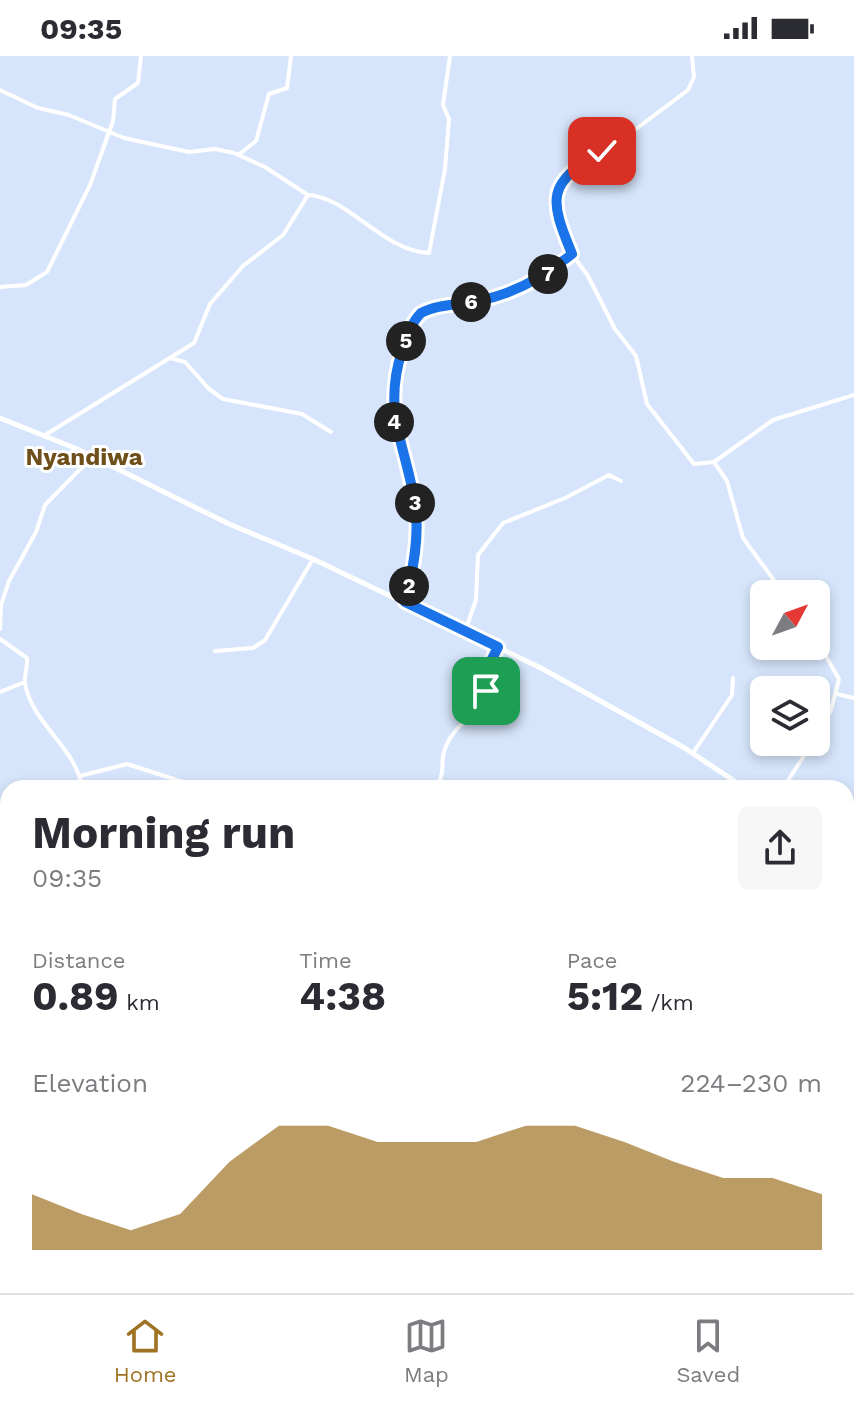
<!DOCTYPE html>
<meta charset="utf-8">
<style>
body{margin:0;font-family:"Work Sans",sans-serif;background:#f7f7f7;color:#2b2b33;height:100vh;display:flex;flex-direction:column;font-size:30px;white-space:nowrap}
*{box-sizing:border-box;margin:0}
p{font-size:26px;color:#7c7c81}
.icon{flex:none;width:44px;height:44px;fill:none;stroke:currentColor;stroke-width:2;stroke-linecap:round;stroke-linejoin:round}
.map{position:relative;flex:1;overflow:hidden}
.details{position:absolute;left:0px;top:724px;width:854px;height:514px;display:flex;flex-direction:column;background:#fff;border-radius:24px 24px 0 0;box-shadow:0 4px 12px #0003}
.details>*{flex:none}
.needle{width:52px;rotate:49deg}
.tools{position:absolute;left:750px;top:524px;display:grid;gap:16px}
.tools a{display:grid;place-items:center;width:80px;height:80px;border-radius:12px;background:#fff;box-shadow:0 4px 12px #0003;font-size:40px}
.pin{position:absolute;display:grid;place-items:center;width:68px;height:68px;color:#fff;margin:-34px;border-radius:16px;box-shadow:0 4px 12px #0006}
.km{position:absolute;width:40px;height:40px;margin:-20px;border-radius:50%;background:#222;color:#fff;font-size:22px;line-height:40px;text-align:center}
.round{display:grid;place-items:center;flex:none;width:84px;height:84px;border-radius:12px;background:#f7f7f7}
.headline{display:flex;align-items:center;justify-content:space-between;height:136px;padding:0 32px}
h1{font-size:44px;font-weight:700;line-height:60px}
.figures{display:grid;grid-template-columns:repeat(3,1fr);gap:12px;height:136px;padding:8px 32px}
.figures div{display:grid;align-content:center}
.figures b{font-size:40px;font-weight:700}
.figures small{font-size:22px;font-weight:400}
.figures p{font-size:22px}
.chart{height:224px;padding:16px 32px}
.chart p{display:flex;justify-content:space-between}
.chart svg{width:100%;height:144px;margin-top:8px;fill:#a07324;opacity:.7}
.status{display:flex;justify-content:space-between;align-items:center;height:56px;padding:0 40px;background:#fff;direction:ltr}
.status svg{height:22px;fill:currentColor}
.tab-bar{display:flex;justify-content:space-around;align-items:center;height:112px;border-top:2px solid #e1e1e2;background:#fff;font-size:22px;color:#7c7c81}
.tab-bar a{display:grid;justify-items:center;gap:4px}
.tab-bar .selected{color:#a07324}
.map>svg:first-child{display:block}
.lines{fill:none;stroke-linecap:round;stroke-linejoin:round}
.minor{stroke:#fff;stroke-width:4}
.tertiary{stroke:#fff;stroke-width:5}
.route-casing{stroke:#fff;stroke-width:16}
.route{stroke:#1a73e8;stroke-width:10}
.labels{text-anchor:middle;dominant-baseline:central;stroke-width:6;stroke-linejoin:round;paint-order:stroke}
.quarter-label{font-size:24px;font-weight:bold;fill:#6e4e19;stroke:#fff}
</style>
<div class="status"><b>09:35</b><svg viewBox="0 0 49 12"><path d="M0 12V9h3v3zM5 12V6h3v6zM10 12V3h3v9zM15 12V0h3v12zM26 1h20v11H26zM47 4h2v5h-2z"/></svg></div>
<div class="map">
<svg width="854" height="1237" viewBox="0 0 854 1237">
<rect width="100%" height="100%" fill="#d6e5fb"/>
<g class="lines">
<!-- minor -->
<path class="minor" d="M692,0L694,21L688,34L616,88L567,118L558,129L554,144L572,198L588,220L615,273L636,300L647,348L694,408L714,406L773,364L854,339
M0,34L38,52L69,59L124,82L189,96L215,93L234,97L265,111L308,139
M238,99L256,85L269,38L287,32L291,0
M0,231L26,229L47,216L90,129L113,65L115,43L138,27L141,0
M170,302L185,306L209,333L223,343L302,358L331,376
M45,379L194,287L210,248L243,210L283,179L308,139C349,141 382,195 429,197L445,113L449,63L443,49L450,0
M714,406L727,425L743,482L784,538
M405,546L414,504L416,450L392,347L398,308L412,269L426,254L480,245L535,226L572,198
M0,573L1,549L9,525L36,476L45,449L92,401
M465,575L476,544L478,499L503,467L565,442L609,419L621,425
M0,583L27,602C28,610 24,619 25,627C31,667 77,692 82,732
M816,583L839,623L831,654L816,681
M215,595L253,592L265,584L313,503
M0,636L25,626
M837,638L854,642
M693,697L732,639L733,622
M80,720L127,708L202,732
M436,732C448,710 438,708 446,690C455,669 471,663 482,646C491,630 488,608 498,591
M783,732L813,686
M846,884L854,883
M846,1025L854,1027
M0,1055L8,1051
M80,1230V1237
M251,1230L255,1237
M369,1230L373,1237
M618,1230L628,1237
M335,1237L347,1230
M583,1237L588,1230
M688,1237L695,1230"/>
<!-- tertiary -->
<path class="tertiary" d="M0,362L77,393L229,468L313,503L541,612L683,691L745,732
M846,803L854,808"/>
</g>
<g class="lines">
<!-- route casing -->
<g class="route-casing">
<path id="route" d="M486,635L490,607L498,591L405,546C413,515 420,480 415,448C406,389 382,357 402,295C407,281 411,267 421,257C437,248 459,249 477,245C512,239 544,221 572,198C549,142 546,128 602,95"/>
</g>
<!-- route -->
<use href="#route" class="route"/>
</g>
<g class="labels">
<!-- quarter labels -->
<g class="quarter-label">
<text x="84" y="401">Nyandiwa</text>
</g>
</g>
</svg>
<div class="tools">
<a><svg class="needle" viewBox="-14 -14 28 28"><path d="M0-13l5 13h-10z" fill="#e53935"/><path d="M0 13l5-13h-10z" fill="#7c7c81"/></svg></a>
<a><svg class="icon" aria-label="layers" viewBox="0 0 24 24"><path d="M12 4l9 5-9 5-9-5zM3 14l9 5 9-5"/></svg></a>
</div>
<div class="pin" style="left:486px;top:635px;background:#1e9e55"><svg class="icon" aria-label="arrive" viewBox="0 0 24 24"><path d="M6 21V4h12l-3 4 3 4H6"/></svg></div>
<div class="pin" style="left:602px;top:95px;background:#d93025"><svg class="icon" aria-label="check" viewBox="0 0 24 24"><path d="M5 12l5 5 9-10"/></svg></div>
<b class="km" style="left:409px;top:530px">2</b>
<b class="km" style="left:415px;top:447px">3</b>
<b class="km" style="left:394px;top:366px">4</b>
<b class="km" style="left:406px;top:285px">5</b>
<b class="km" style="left:471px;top:246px">6</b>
<b class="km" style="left:548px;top:218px">7</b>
<section class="details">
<div class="headline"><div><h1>Morning run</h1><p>09:35</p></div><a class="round"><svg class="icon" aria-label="share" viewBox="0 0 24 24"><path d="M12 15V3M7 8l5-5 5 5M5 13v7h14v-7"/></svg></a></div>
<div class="figures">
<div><p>Distance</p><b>0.89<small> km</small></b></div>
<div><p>Time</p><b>4:38</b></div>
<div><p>Pace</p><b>5:12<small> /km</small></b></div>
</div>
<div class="chart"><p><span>Elevation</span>224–230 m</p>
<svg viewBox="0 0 160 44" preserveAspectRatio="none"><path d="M0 44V27L10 33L20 38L30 33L40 17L50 6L60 6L70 11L80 11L90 11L100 6L110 6L120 11L130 17L140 22L150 22L160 27V44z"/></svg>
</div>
</section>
</div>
<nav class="tab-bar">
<a class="selected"><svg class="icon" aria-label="home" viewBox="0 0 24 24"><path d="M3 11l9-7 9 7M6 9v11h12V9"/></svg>Home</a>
<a><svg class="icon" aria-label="map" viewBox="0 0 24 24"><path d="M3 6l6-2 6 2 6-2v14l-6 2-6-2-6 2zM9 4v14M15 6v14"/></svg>Map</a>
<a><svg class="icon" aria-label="saved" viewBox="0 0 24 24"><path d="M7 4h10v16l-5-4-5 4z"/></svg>Saved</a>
</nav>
